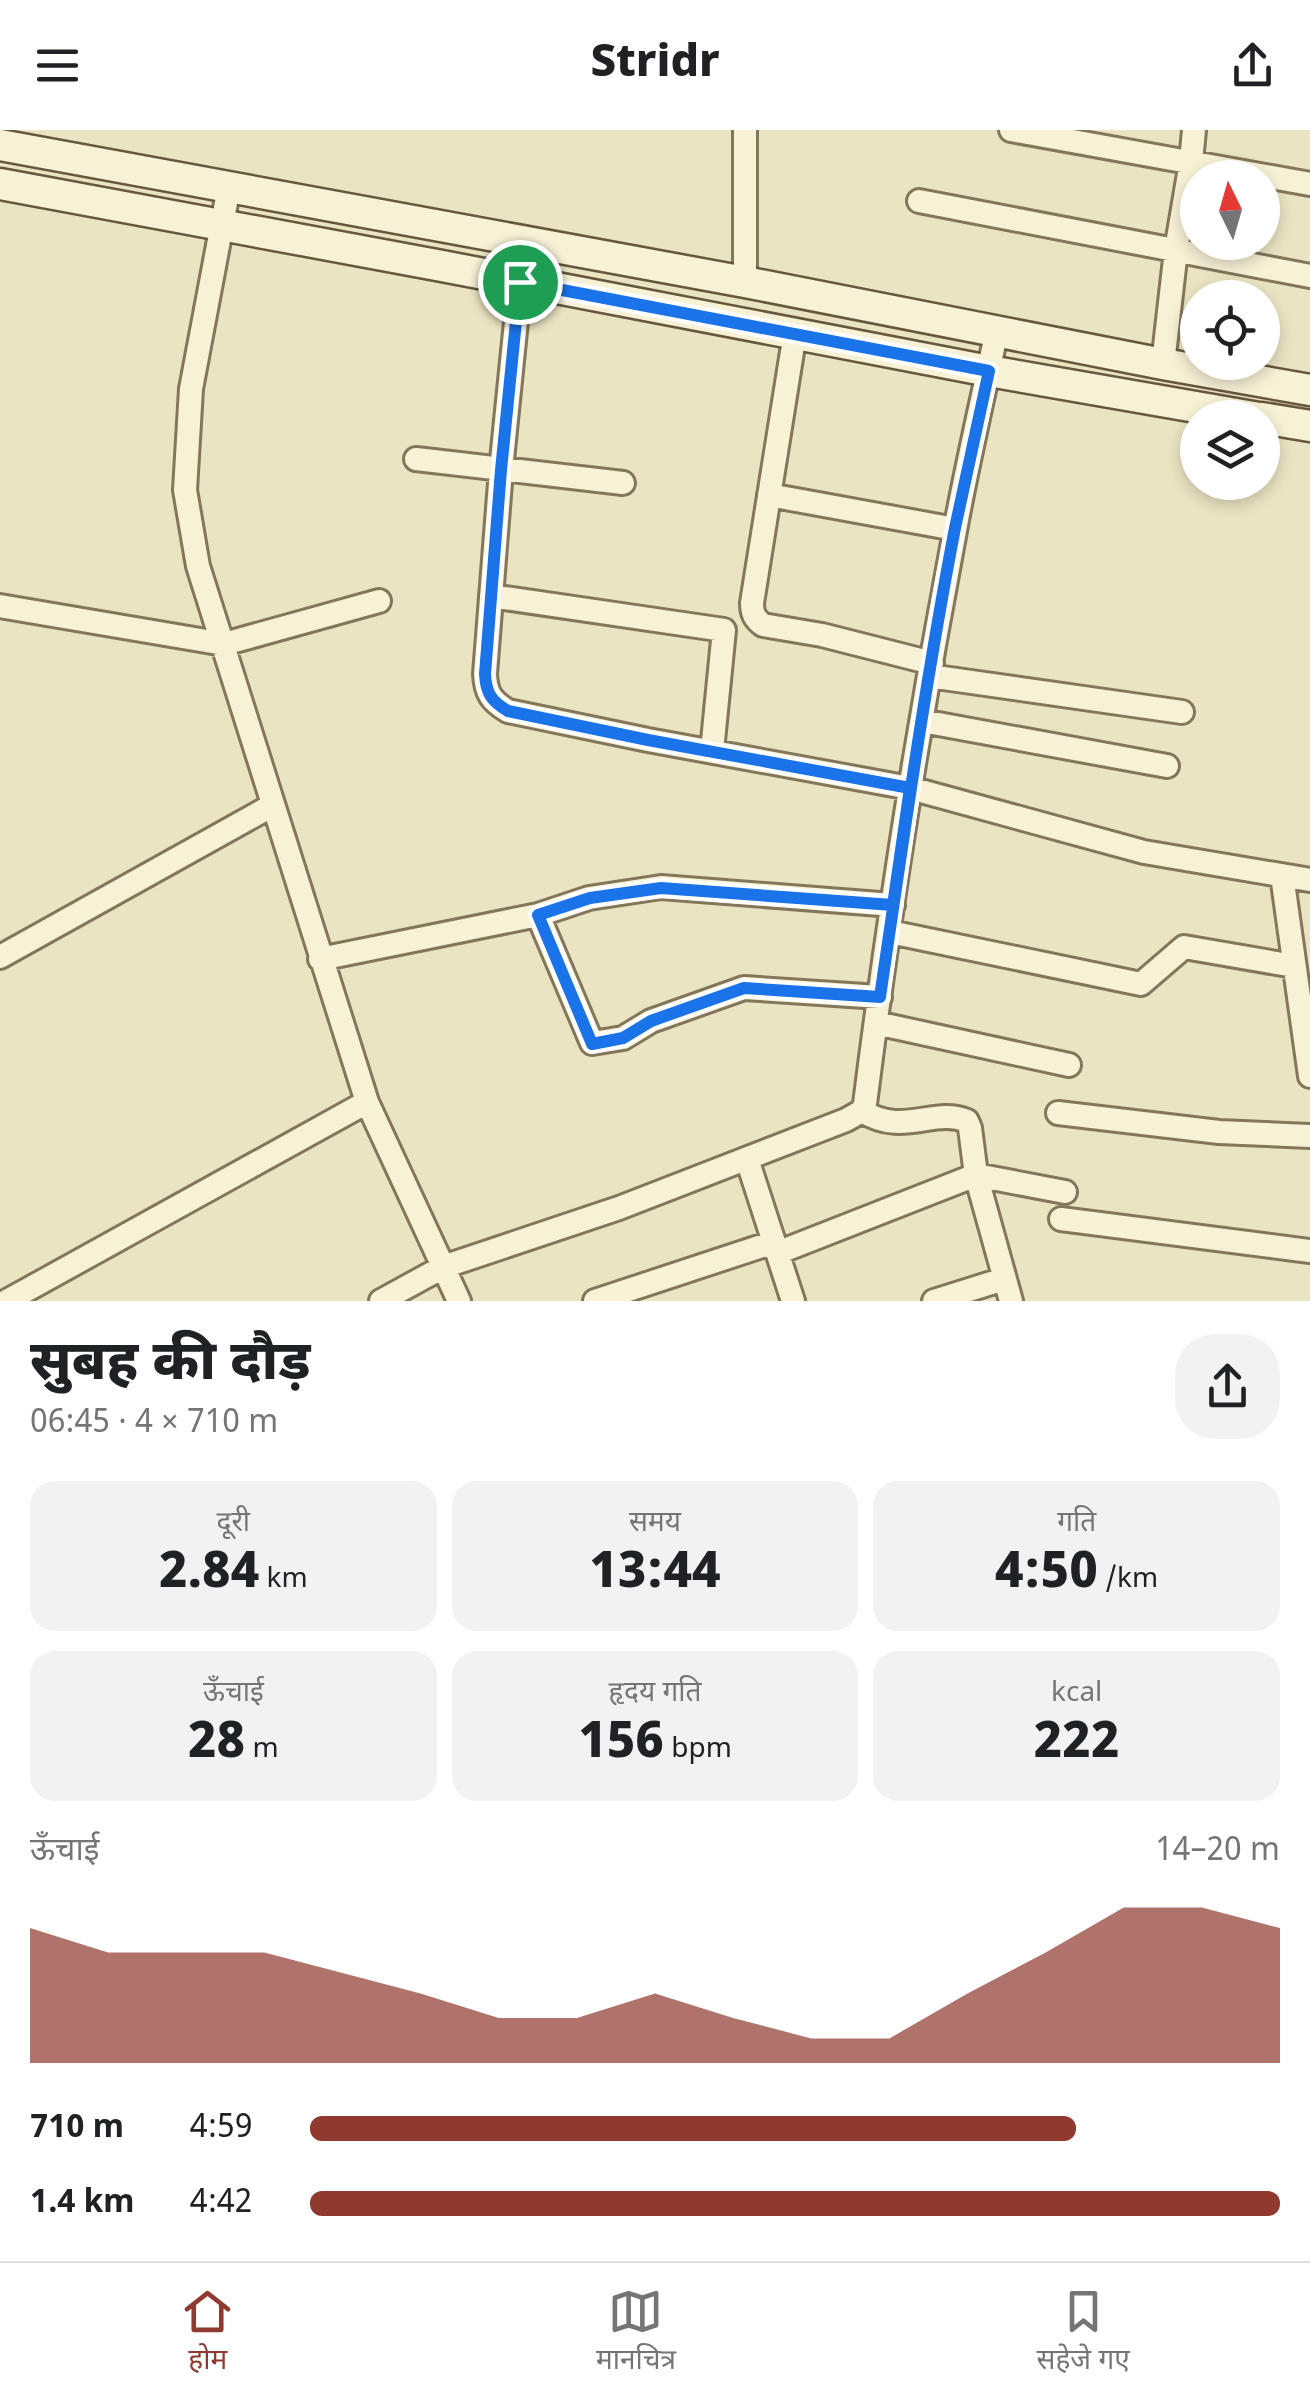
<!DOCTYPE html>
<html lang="hi">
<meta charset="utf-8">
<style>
body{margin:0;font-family:Georgia,"Noto Sans Devanagari",serif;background:#f2f2f2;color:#202124;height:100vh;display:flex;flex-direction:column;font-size:38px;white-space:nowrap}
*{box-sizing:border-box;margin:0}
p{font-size:32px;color:#757577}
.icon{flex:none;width:55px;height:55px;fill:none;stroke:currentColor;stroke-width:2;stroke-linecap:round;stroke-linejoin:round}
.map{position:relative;height:1171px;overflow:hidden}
.side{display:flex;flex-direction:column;background:#fff;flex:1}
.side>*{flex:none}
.needle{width:65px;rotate:355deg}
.tools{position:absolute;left:1180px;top:30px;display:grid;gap:20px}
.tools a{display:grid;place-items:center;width:100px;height:100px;border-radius:50%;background:#fff;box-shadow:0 5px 15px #0003;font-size:50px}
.pin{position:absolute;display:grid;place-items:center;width:85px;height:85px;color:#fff;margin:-42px;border:5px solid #fff;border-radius:50%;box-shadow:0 2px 10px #0007}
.round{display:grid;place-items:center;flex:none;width:105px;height:105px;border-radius:40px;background:#f2f2f2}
.head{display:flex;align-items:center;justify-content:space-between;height:170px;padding:0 30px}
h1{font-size:55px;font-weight:800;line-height:75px}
.figures{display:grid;grid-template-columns:repeat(3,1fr);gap:15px;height:170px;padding:10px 30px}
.figures div{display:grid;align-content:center;border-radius:25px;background:#f2f2f2;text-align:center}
.figures b{font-size:50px;font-weight:800}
.figures small{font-size:28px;font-weight:400}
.figures p{font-size:28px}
.chart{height:280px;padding:20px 30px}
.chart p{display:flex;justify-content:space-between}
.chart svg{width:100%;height:180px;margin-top:10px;fill:#90392e;opacity:.7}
ul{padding:0 30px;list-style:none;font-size:32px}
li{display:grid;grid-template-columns:160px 120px 1fr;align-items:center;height:75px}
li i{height:25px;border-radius:12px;background:#90392e}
header{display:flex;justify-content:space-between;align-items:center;height:130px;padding:0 30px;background:#fff;font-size:45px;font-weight:800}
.tab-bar{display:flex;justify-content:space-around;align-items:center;height:140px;border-top:2px solid #e0e0e0;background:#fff;font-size:28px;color:#757577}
.tab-bar a{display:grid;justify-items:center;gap:5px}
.tab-bar .current{color:#90392e}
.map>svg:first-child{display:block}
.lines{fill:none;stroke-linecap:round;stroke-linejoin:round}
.minor-casing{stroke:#84765b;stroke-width:28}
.secondary-casing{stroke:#66573e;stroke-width:35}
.minor{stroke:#f7f1d6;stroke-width:22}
.secondary{stroke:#f7f1d6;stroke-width:30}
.route-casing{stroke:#fff;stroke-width:20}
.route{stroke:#1a73e8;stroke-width:12}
</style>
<header><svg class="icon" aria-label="menu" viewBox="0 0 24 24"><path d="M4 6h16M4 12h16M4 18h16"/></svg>Stridr<svg class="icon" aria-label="share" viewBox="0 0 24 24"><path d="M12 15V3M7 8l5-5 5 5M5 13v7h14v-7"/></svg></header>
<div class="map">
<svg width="1310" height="1171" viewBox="0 0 1310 1171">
<rect width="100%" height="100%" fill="#ebe4c3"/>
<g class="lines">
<!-- minor casing -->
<g class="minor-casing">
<path id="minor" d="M745,0V152
M1011,0L1310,54
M229,57L191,259L185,360L198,436L367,972L459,1171
M919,71L1310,146
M520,152L501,340L485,544C486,563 491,571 508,581L648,610L910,658L1144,722L1310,750
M795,203L752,473C752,484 755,489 763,495L822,505L932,533
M1163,234L1176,120L1191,32L1194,0
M416,329L623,353
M769,365L955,399
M491,466L724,500L712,621
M0,476L224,514L379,471
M929,546L1182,582
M922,591L1167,636
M1282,745L1310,946
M538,785L592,913L623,908L651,891L744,858L880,867
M890,802L1141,854L1184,817L1294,836
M0,827L273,675
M320,829L538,785L589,768L661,757L893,775
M876,893L1069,935
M862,981C903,1007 934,977 967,991L970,998L976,1045L1011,1171
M1058,983L1219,1002L1310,1006
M747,1029L793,1171
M1061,1089L1310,1121
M777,1123L976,1045L1065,1062
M7,1171L367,972
M381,1171L443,1137L619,1078L846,990L862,981L865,974C889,783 919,591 955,401C967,334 983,267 997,200
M595,1171L774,1112
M934,1171L1004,1149"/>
</g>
<!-- secondary casing -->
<g class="secondary-casing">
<path id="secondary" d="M0,15L745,152L1163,234L1310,260
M0,54L442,136L989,241L1259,288
M1262,288L1310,296"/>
</g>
<!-- minor -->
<use href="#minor" class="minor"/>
<!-- secondary -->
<use href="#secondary" class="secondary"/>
</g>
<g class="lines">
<!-- route casing -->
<g class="route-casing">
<path id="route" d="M520,152L501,340L485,544C486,563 491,571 508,581L648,610L910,658L893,775L661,758L590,768L538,785L592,914L623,908L651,891L744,858L880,867C903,711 925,554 955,398C966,346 978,293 989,241L520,152"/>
</g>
<!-- route -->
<use href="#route" class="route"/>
</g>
</svg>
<div class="tools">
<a><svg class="needle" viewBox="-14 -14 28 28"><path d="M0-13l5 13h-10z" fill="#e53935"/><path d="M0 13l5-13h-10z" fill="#757577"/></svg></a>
<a><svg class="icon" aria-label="locate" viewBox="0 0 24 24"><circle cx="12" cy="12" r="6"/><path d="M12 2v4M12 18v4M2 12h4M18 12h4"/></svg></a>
<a><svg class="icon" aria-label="layers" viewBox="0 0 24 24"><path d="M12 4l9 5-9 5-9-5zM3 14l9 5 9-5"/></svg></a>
</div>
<div class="pin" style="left:520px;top:152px;background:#1e9e55"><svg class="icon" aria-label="arrive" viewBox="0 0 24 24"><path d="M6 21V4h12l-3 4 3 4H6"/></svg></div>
</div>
<section class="side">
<div class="head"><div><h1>सुबह की दौड़</h1><p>06:45 · 4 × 710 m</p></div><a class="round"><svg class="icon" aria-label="share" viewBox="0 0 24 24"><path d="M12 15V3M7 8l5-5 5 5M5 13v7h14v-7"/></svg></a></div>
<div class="figures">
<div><p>दूरी</p><b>2.84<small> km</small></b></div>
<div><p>समय</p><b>13:44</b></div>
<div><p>गति</p><b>4:50<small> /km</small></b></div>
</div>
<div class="figures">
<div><p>ऊँचाई</p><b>28<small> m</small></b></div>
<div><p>हृदय गति</p><b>156<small> bpm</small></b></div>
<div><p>kcal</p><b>222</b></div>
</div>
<div class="chart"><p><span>ऊँचाई</span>14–20 m</p>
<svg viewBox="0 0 160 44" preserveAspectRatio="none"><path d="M0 44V11L10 17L20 17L30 17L40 22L50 27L60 33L70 33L80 27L90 33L100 38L110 38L120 27L130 17L140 6L150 6L160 11V44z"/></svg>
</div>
<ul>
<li><b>710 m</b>4:59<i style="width:79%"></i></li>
<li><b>1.4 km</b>4:42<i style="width:100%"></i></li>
</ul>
</section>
<nav class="tab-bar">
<a class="current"><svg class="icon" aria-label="home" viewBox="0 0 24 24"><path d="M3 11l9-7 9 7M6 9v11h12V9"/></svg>होम</a>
<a><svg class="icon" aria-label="map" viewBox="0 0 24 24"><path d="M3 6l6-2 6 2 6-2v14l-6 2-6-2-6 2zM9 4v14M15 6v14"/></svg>मानचित्र</a>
<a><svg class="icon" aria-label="saved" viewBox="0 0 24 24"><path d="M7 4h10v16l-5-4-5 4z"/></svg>सहेजे गए</a>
</nav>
